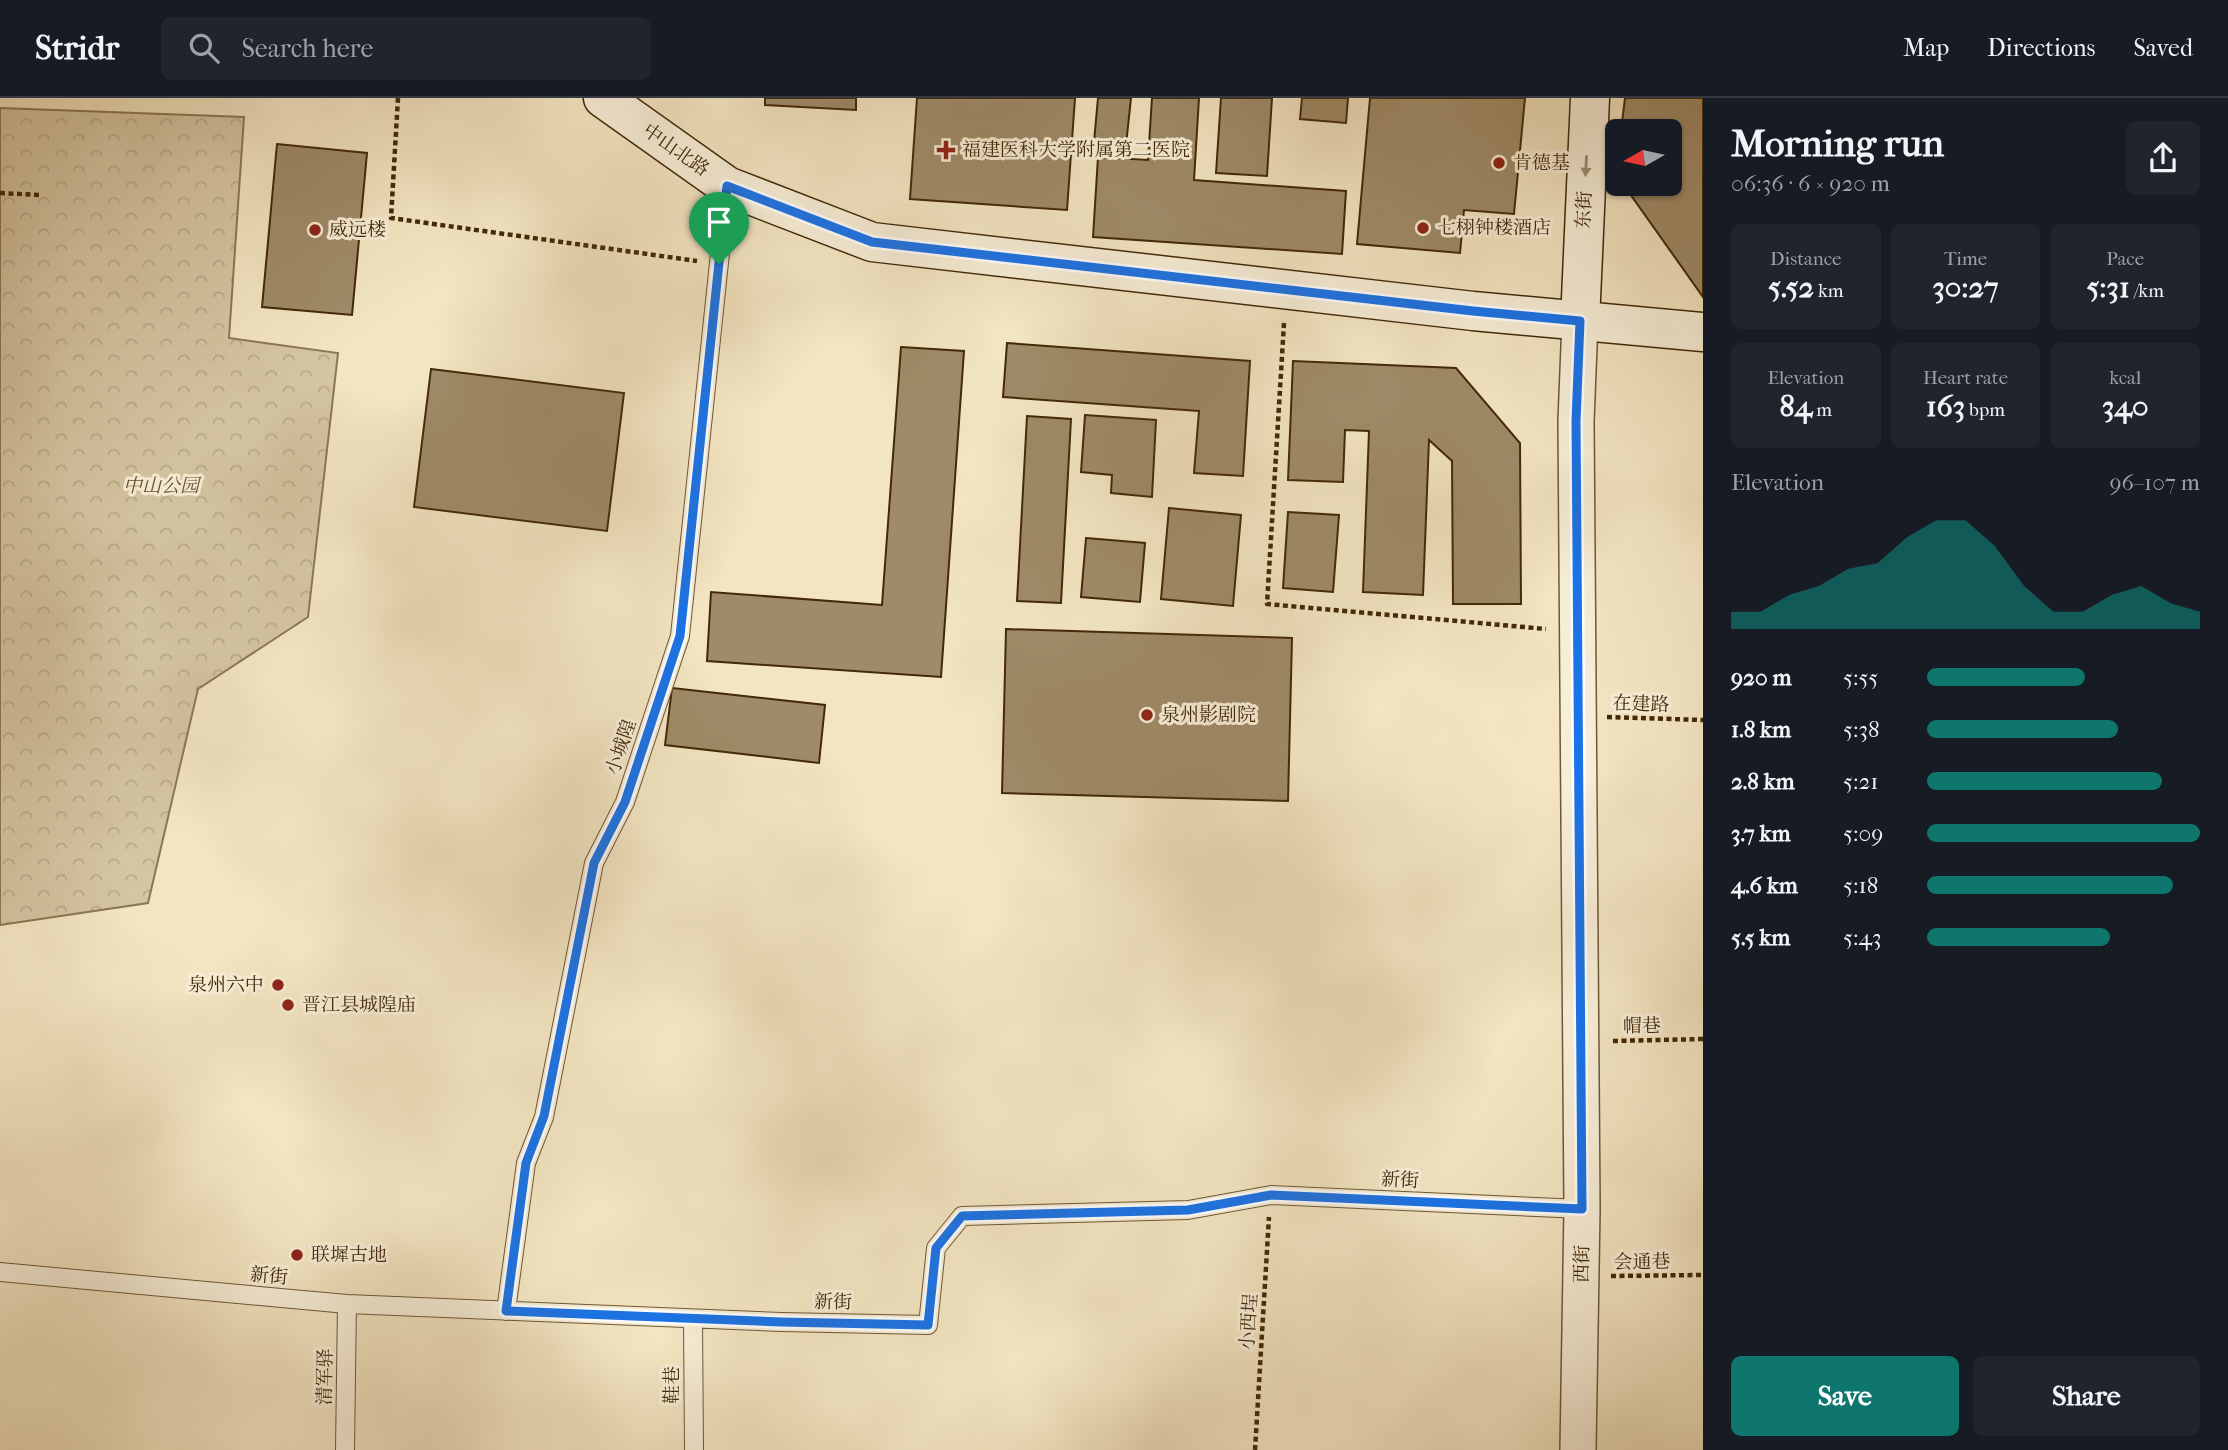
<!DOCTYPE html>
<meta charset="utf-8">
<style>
body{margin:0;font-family:"IM FELL French Canon","Noto Serif SC",serif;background:#20242c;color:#f1f3f6;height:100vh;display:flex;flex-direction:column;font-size:26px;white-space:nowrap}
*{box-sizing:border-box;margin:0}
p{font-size:23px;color:#9ea1a6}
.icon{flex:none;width:38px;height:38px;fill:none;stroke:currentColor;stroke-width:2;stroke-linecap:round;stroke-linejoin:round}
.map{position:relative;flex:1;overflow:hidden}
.drawer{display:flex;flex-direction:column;background:#171b24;width:525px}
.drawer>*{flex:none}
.needle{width:46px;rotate:261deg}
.fabs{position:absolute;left:1605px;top:21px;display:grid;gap:14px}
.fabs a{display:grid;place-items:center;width:77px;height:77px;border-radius:10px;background:#171b24;box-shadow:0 2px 5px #0004;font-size:35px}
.pin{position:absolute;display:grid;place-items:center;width:60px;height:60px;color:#fff;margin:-72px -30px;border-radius:50% 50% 50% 0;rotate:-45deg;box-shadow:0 0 7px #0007}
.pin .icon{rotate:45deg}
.round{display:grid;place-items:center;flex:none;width:74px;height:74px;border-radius:10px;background:#20242c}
.overview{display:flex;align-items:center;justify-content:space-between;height:119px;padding:0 28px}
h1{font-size:38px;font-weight:700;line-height:52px}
.metrics{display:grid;grid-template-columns:repeat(3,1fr);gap:10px;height:119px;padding:7px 28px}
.metrics div{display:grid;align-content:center;border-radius:10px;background:#20242c;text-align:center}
.metrics b{font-size:30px;font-weight:700}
.metrics small{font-size:19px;font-weight:400}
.metrics p{font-size:19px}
.chart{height:196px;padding:14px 28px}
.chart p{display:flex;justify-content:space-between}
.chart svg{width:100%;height:126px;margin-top:7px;fill:#0f766e;opacity:.7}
.button{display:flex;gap:14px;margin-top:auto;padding:14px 28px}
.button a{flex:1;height:80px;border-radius:10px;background:#0f766e;color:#fff;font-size:28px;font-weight:700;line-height:80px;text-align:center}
.button a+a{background:#20242c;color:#f1f3f6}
ul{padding:0 28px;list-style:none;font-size:23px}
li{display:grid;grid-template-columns:112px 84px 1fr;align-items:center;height:52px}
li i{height:18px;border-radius:9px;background:#0f766e}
header{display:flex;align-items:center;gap:42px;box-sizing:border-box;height:98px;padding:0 35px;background:#171b24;border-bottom:2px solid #363941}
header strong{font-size:33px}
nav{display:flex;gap:38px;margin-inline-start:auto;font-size:24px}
.search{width:490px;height:63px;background:#20242c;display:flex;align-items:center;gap:18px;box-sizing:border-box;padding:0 24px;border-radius:10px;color:#9ea1a6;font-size:26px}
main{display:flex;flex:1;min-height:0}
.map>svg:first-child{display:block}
.park{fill:url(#park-crowns);stroke:#8c7754;stroke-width:2}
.building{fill:#9f8b68;stroke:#432907;stroke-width:2}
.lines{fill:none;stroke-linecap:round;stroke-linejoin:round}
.lane-casing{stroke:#6f5836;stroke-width:20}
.street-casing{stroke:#6f5836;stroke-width:38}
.secondary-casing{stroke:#432907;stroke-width:41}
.path{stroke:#432907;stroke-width:4.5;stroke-dasharray:5 3.5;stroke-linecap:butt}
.lane{stroke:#f7eed7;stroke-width:18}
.street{stroke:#f7eed7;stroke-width:35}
.secondary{stroke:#f7eed7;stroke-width:38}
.oneway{fill:#9d8c6f}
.route-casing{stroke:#fff;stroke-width:14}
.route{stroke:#1a73e8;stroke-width:9}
.poi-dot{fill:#8f2418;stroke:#f7eed7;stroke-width:2.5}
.labels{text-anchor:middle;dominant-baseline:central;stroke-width:6;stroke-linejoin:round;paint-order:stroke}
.street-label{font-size:19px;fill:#432907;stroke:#f7eed7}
.poi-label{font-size:19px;fill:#432907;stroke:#f7eed7;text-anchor:start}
.park-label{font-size:19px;font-style:italic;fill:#68502e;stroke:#f7eed7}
</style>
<header>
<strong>Stridr</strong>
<div class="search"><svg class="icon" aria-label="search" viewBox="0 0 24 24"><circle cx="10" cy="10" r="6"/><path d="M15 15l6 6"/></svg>Search here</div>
<nav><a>Map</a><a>Directions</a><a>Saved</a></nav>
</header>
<main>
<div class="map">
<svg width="1703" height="1352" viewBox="0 0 1703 1352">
<defs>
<pattern id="park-crowns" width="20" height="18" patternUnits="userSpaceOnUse" patternTransform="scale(1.75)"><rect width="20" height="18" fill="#d5c5a2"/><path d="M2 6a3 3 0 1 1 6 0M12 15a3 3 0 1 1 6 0" fill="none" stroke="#b8a98a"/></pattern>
</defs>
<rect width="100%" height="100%" fill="#f3e5c2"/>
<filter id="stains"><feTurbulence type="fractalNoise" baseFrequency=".00286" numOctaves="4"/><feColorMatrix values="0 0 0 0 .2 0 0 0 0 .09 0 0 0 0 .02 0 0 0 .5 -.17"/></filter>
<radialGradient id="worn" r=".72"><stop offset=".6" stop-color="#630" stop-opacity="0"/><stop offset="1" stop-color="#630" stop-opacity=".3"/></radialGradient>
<!-- park -->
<path class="park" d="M0,10L244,19L229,240L338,255L308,519L198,591L148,805L0,827Z"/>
<!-- building -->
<path class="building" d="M765,0H856V12L765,7Z
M917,0H1075L1067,112L910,101Z
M1098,0H1131L1126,47L1094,44Z
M1152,0H1199L1194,82L1346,93L1342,156L1093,139L1098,59L1148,62Z
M1221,0H1272L1267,78L1216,75Z
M1302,0H1348L1346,25L1300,21Z
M1370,0H1525L1514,116L1464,112L1460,155L1357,146Z
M1625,0H1703V199L1623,86H1670V33H1621Z
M277,46L367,55L352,217L262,209Z
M1007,245L1250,263L1243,378L1194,375L1199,313L1003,299Z
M901,249L964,253L941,579L707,563L711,494L882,507Z
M1293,263L1456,270L1520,345L1521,506H1453L1452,363L1429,342L1423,497L1363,494L1369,333L1345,332L1343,384L1288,382Z
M431,271L624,295L607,433L414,409Z
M1085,317L1156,322L1152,399L1111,395L1112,377L1081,374Z
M1027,318L1071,321L1061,505L1017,503Z
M1169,410L1241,417L1233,508L1161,501Z
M1288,414L1339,417L1333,494L1283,490Z
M1086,440L1145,445L1140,504L1081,499Z
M1006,531L1292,540L1288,703L1002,695Z
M672,590L825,607L819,665L665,647Z"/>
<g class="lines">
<!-- lane casing -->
<g class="lane-casing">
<path id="lane" d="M0,1174L347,1206L781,1224L928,1227L936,1150L962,1118L1188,1112L1271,1097L1582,1111
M506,1213L526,1065L544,1019L594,765L625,704L680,538L727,88
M693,1221L694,1352
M345,1352L347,1206"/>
</g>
<!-- street casing -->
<g class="street-casing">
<path id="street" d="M1578,1352L1582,1111L1576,323L1580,223"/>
</g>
<!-- secondary casing -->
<g class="secondary-casing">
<path id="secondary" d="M603,0L727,88L872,144L1473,213L1703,234
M1580,223L1590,0"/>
</g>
<!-- path -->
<path class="path" d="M398,0L391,120L697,163
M0,95L39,97
M1284,225L1267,506L1546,531
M1607,619L1703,622
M1613,943L1703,941
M1611,1178L1703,1177
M1255,1352L1269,1119"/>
<!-- lane -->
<use href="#lane" class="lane"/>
<!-- street -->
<use href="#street" class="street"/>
<!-- secondary -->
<use href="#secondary" class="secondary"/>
</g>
<!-- one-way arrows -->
<defs><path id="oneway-solid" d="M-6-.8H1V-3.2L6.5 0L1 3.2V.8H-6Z" transform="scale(1.75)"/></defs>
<use class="oneway" href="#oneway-solid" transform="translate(1586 68) rotate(93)"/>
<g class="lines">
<!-- route casing -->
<g class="route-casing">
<path id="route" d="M727,88L872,144L1473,213L1580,223L1576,323L1582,1111L1271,1097L1188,1112L962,1118L936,1150L928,1227L781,1224L506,1213L526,1065L544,1018L594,765L625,704L680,538Z"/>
</g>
<!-- route -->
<use href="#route" class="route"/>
</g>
<!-- markers -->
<g class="poi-dot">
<path d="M942.5 41.5h7v7h7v7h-7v7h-7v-7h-7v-7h7z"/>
<circle cx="1499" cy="65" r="7"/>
<circle cx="1423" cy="130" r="7"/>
<circle cx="315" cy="132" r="7"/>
<circle cx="1147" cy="617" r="7"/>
<circle cx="278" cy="887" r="7"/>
<circle cx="288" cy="907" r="7"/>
<circle cx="297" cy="1157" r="7"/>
</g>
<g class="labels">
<!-- street labels -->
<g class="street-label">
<text transform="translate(676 52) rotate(35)">中山北路</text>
<text transform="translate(1584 112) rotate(-87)">东街</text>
<text transform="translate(1641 606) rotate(2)">在建路</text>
<text transform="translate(621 649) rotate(-71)">小城隍</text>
<text transform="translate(1642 928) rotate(-1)">帽巷</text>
<text transform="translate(1400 1082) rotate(3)">新街</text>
<text transform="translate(1642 1164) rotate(-1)">会通巷</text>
<text transform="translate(1582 1166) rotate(-89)">西街</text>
<text transform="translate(269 1178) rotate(5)">新街</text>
<text transform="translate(833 1204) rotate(1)">新街</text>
<text transform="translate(1249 1224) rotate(-86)">小西埕</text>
<text transform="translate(325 1279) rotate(-89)">清军驿</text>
<text transform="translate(672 1287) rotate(-90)">鞋巷</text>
</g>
<!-- poi labels -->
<g class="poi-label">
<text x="962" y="52">福建医科大学附属第二医院</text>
<text x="1513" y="65">肯德基</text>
<text x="1437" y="130">七栩钟楼酒店</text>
<text x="329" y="132">威远楼</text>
<text x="1161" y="617">泉州影剧院</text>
<text x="264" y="887" text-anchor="end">泉州六中</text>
<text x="302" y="907">晋江县城隍庙</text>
<text x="311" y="1157">联墀古地</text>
</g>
<!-- park labels -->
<g class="park-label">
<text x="161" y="388">中山公园</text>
</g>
</g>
<rect width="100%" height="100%" filter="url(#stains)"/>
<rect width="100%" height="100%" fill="url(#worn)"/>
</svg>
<div class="fabs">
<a><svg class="needle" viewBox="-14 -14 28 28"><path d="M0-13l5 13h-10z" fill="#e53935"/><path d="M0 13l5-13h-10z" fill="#9ea1a6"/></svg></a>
</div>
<div class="pin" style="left:719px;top:166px;background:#1e9e55"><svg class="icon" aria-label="arrive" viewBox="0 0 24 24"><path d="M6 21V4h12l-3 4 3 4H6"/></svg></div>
</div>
<section class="drawer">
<div class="overview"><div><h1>Morning run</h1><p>06:36 · 6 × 920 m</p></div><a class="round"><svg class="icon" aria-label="share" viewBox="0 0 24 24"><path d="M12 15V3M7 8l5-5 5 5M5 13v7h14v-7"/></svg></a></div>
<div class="metrics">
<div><p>Distance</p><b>5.52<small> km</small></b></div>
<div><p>Time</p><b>30:27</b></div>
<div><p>Pace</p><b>5:31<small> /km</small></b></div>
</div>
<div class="metrics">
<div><p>Elevation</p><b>84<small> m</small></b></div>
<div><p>Heart rate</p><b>163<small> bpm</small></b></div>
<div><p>kcal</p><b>340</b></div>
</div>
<div class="chart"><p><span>Elevation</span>96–107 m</p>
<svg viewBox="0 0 160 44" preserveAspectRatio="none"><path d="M0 44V38L10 38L20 32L30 29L40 23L50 21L60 12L70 6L80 6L90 15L100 29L110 38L120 38L130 32L140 29L150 35L160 38V44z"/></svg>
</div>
<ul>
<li><b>920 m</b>5:55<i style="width:58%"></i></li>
<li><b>1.8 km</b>5:38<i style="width:70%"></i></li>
<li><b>2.8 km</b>5:21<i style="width:86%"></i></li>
<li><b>3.7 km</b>5:09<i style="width:100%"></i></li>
<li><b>4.6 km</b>5:18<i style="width:90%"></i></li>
<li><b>5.5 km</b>5:43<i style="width:67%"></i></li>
</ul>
<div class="button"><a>Save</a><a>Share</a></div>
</section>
</main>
